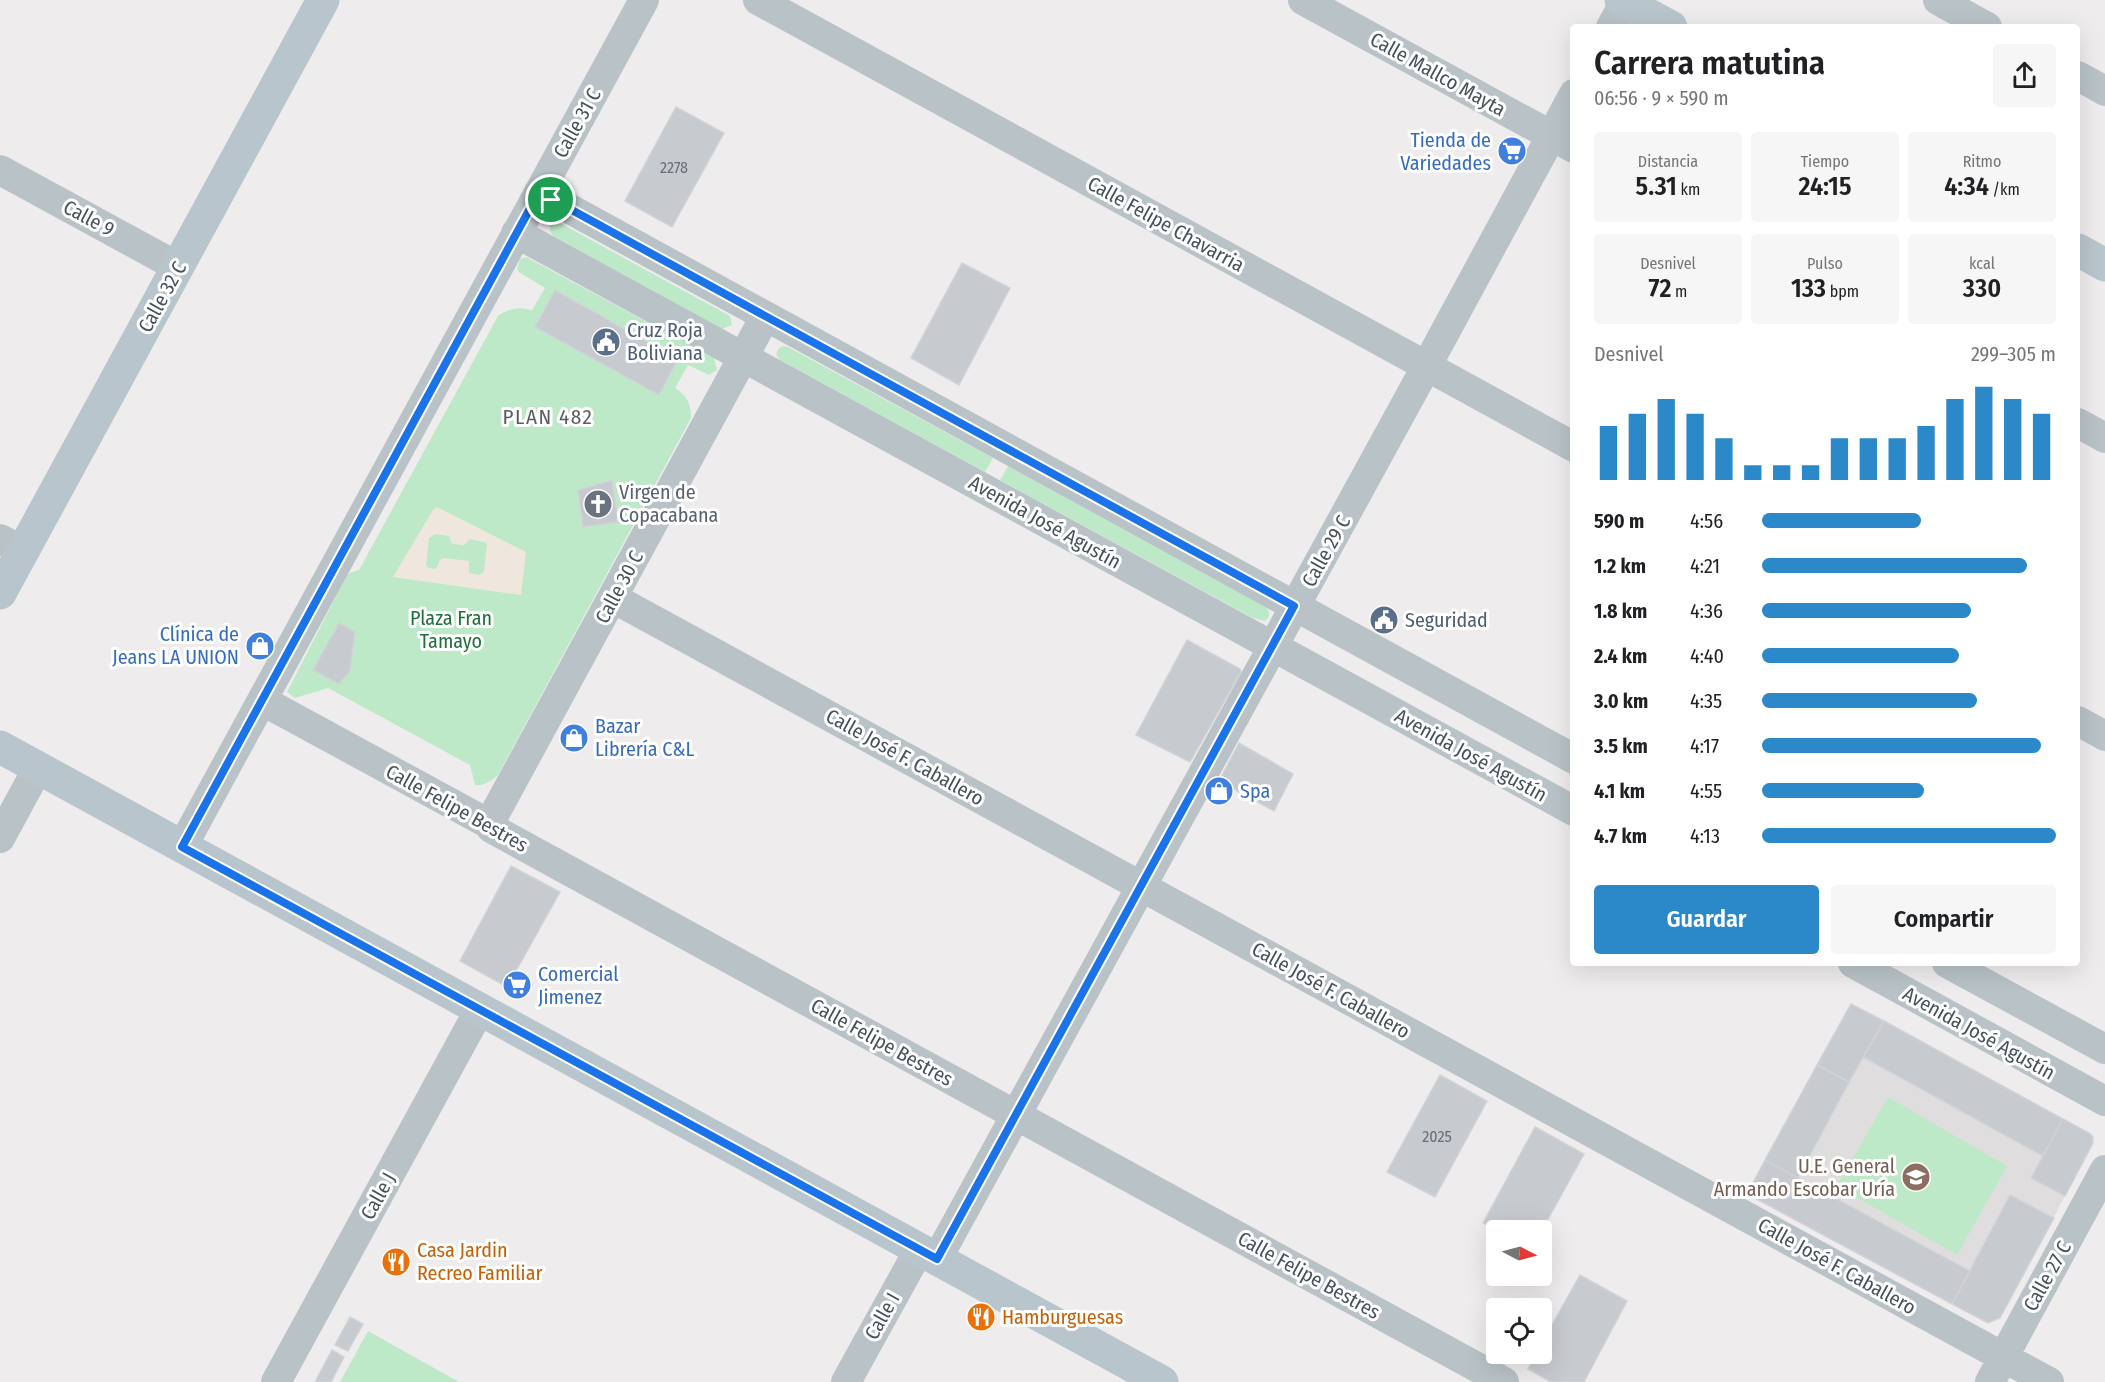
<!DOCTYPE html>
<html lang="es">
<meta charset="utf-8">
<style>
body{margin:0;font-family:"Fira Sans Condensed",sans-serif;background:#f6f6f6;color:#202124;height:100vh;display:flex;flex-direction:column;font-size:22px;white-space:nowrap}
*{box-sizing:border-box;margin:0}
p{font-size:20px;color:#757577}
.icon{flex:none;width:33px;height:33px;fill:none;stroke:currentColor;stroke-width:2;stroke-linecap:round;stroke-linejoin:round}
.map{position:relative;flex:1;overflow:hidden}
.panel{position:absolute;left:1570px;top:24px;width:510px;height:942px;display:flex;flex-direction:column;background:#fff;border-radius:6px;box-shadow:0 6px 24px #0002}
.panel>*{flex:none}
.needle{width:39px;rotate:96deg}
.fabs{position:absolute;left:1486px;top:1220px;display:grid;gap:12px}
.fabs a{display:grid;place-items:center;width:66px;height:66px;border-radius:6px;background:#fff;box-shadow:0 6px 24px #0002;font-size:30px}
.pin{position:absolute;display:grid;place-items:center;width:51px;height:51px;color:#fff;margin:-26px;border:3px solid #fff;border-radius:50%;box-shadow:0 2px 6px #0007}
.round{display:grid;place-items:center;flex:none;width:63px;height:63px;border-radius:6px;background:#f6f6f6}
.summary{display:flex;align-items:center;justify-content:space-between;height:102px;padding:0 24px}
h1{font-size:33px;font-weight:600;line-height:45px}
.figures{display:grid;grid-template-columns:repeat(3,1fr);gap:9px;height:102px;padding:6px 24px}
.figures div{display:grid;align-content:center;border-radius:6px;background:#f6f6f6;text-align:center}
.figures b{font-size:26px;font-weight:600}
.figures small{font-size:16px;font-weight:400}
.figures p{font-size:16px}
.chart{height:168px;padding:12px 24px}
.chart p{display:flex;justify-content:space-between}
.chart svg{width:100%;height:108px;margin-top:6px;stroke:#2b88c9;stroke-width:6}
.cta{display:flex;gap:12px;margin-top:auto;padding:12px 24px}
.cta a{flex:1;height:69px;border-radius:6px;background:#2b88c9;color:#fff;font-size:24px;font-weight:600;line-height:69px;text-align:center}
.cta a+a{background:#f6f6f6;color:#202124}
ul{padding:0 24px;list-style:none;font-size:20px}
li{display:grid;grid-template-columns:96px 72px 1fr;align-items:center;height:45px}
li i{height:15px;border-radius:8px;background:#2b88c9}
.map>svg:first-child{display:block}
.education{fill:#e0ddde}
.green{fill:#bee9c8}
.sand{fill:#efe7de;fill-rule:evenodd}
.building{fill:#c7cace;stroke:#d1d3d7;stroke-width:1.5}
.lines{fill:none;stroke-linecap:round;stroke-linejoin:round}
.street{stroke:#b9c3c7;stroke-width:30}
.secondary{stroke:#b9c5cc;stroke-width:33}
.route-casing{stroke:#fff;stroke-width:12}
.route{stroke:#1a73e8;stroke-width:8}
.labels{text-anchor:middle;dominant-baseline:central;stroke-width:6;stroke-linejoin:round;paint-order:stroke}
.number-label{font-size:16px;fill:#667075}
.street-label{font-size:20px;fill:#465257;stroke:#fff}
.shop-label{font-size:20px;fill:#366cbe;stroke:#fff;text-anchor:start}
.service-label{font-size:20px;fill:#4e5e75;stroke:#fff;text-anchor:start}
.worship-label{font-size:20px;fill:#5b616d;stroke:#fff;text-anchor:start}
.park-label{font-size:20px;fill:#20703c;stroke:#fff}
.education-label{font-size:20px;fill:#785e54;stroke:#fff;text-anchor:end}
.food-label{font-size:20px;fill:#c56008;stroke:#fff;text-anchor:start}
.neighbourhood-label{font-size:21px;letter-spacing:1.5px;fill:#5a5e60;stroke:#fff}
</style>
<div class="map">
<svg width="2105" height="1382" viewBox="0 0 2105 1382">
<rect width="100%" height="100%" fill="#efeced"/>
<!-- education -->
<path class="education" d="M1851,1004L2093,1137V1143L2000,1318L1988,1323L1747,1194Z"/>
<!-- green -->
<path class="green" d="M555,222L560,223L730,316L732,325L722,329L553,236L550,231V225Z
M526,257L714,358L717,370L709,375L688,365L675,388C687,396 691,403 691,418L498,775C491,781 485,786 475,785L470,765L328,688L295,698L287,692L346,577L349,573L359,570L498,316C509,308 519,307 532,310L545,288L519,272L517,269L520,259Z
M782,346L788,347L993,458L985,472L780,360L776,355L778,349Z
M1008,466L1266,607L1269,612V617L1265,621L1253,618L1000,480Z
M1888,1097L2007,1166L1957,1255L1837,1186Z
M368,1331L459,1382H340Z"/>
<!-- sand -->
<path class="sand" d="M437,507L526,552L521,595L393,577L433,510ZM435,534L449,536L452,544L464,545L470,539L487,543L484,571L480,575L469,573V561L444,558L440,560L436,569L428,568L426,565L429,538Z"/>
<!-- building -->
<path class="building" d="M676,107L724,133L672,227L625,201Z
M962,263L1010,288L959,385L911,358Z
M555,290L678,359L659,395L535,327Z
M612,480L618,522L583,527L578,490Z
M339,623L355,632L350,671L339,684L313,670Z
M1187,640L1240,669L1241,672L1190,762L1136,735Z
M1239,743L1293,774L1274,811L1219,781Z
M511,866L560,892L507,987L460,961Z
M1851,1004L1884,1021L1849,1082L1817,1065Z
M1884,1021L2063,1119L2043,1156L1863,1057Z
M1817,1065L1849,1082L1798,1178L1765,1160Z
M1440,1075L1487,1101L1435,1197L1387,1172Z
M2063,1119L2089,1133L2093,1137V1143L2065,1196L2031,1178Z
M1535,1127L1584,1154L1542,1230H1497L1483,1223Z
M1765,1160L1970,1271L1952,1304L1747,1194Z
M2010,1195L2054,1218L2000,1318L1988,1323L1952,1304Z
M1580,1275L1627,1301L1584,1382H1551L1528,1369L1537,1353H1542V1343Z
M350,1317L363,1324L348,1351L335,1345Z
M332,1350L344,1357L331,1382H315Z"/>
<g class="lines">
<!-- street -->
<path class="street" d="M758,0L1574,447
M1303,0L1574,148
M1938,0L1987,27
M1611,27L1626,0
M2078,76L2105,91
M0,170L178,267
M539,192L1574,759
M516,233L1574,811
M2078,423L2105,438
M0,539L23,551
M613,598L2049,1382
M263,701L489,824L491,828L553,862L1504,1382
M2078,721L2105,736
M489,824L765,317
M0,838L38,768
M182,847L644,0
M1853,963L2105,1101
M1947,963L2105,1049
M937,1259L1413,391L1574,94
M276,1382L480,1009
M846,1382L919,1250
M1990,1382L2105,1170"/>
<!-- secondary -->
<path class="secondary" d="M1621,0L1671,27
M2078,250L2105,265
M0,593L323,0
M0,747L1162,1382"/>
</g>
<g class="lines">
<!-- route casing -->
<g class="route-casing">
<path id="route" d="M539,192L1294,606L937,1259L182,847Z"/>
</g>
<!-- route -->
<use href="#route" class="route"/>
</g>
<!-- icons -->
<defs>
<g id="supermarket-disc" transform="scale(1.5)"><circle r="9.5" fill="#3f7fe0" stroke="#fff"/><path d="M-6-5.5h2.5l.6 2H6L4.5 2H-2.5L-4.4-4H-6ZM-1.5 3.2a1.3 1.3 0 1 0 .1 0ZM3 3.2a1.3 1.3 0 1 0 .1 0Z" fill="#fff"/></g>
<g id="civic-disc" transform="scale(1.5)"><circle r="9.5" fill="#5c6f8a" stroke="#fff"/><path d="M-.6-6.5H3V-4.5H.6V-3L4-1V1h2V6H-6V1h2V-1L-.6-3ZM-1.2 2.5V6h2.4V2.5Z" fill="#fff"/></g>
<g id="church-disc" transform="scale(1.5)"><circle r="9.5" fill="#6b7280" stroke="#fff"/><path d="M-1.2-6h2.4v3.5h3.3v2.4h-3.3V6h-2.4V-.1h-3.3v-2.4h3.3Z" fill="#fff"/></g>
<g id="shop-disc" transform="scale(1.5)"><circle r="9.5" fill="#3f7fe0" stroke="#fff"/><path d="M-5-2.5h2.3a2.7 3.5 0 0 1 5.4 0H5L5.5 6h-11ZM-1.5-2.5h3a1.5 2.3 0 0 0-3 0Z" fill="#fff"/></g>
<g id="school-disc" transform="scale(1.5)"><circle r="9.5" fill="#8d6e63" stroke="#fff"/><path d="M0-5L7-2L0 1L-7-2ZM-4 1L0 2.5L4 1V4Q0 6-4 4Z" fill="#fff"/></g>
<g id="restaurant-disc" transform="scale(1.5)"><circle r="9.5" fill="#e8710a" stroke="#fff"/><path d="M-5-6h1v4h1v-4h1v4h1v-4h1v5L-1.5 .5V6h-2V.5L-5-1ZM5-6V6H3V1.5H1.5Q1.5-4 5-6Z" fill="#fff"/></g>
</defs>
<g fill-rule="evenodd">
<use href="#supermarket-disc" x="1512" y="151"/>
<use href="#civic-disc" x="606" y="342"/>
<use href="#church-disc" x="598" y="504"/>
<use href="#civic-disc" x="1384" y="620"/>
<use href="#shop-disc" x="260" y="646"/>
<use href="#shop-disc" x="574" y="738"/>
<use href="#shop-disc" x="1219" y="791"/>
<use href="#supermarket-disc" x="517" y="985"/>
<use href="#school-disc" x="1916" y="1177"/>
<use href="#restaurant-disc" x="396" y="1262"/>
<use href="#restaurant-disc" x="981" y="1317"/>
</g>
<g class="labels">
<!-- number labels -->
<g class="number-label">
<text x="674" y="167">2278</text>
<text x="1437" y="1136">2025</text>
</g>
<!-- street labels -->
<g class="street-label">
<text transform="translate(1438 74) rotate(29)">Calle Mallco Mayta</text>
<text transform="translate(577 123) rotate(-61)">Calle 31 C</text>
<text transform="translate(89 218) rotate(28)">Calle 9</text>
<text transform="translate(1166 224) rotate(29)">Calle Felipe Chavarria</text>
<text transform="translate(162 297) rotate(-61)">Calle 32 C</text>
<text transform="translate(1045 522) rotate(29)">Avenida José Agustín</text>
<text transform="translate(1326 551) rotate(-61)">Calle 29 C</text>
<text transform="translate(619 587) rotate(-62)">Calle 30 C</text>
<text transform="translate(1471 755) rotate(29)">Avenida José Agustín</text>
<text transform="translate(905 757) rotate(29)">Calle José F. Caballero</text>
<text transform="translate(457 808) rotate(29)">Calle Felipe Bestres</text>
<text transform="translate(1331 990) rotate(29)">Calle José F. Caballero</text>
<text transform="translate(1979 1033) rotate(29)">Avenida José Agustín</text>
<text transform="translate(882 1042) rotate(29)">Calle Felipe Bestres</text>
<text transform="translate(378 1196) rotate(-61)">Calle J</text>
<text transform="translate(1837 1266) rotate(29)">Calle José F. Caballero</text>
<text transform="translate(1309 1275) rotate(29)">Calle Felipe Bestres</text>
<text transform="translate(2047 1276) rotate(-61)">Calle 27 C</text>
<text transform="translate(882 1316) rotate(-61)">Calle I</text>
</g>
<!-- shop labels -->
<g class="shop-label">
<text x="1491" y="140" text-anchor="end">Tienda de<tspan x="1491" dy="23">Variedades</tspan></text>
<text x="239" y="634" text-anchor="end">Clínica de<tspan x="239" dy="23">Jeans LA UNION</tspan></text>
<text x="595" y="726">Bazar<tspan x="595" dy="23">Librería C&amp;L</tspan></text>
<text x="1240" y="791">Spa</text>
<text x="538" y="974">Comercial<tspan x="538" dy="23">Jimenez</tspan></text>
</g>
<!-- service labels -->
<g class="service-label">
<text x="627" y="330">Cruz Roja<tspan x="627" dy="23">Boliviana</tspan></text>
<text x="1405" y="620">Seguridad</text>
</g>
<!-- worship labels -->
<g class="worship-label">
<text x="619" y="492">Virgen de<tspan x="619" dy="23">Copacabana</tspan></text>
</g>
<!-- park labels -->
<g class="park-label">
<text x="451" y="618">Plaza Fran<tspan x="451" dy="23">Tamayo</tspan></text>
</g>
<!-- education labels -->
<g class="education-label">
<text x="1895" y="1166">U.E. General<tspan x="1895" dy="23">Armando Escobar Uría</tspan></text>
</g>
<!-- food labels -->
<g class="food-label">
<text x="417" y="1250">Casa Jardin<tspan x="417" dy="23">Recreo Familiar</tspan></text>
<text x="1002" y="1317">Hamburguesas</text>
</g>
<!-- neighbourhood labels -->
<g class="neighbourhood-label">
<text x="548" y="417">PLAN 482</text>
</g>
</g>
</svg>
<div class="fabs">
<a><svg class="needle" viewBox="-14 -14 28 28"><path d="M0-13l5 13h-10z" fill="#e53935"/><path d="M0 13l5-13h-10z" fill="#757577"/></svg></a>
<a><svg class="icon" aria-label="locate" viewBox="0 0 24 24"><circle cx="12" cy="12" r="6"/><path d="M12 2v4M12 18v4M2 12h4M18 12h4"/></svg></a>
</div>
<div class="pin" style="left:551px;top:200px;background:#1e9e55"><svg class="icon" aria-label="arrive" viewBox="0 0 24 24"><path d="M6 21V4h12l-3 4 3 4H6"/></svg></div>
<section class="panel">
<div class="summary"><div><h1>Carrera matutina</h1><p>06:56 · 9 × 590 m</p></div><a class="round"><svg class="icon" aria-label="share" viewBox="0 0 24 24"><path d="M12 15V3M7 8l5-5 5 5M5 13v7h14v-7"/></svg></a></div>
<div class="figures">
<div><p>Distancia</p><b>5.31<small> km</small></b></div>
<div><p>Tiempo</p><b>24:15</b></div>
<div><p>Ritmo</p><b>4:34<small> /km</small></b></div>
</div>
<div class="figures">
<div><p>Desnivel</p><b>72<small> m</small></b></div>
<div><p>Pulso</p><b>133<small> bpm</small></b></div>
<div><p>kcal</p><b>330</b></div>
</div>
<div class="chart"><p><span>Desnivel</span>299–305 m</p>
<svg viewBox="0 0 160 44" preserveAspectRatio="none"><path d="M5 44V22M15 44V17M25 44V11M35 44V17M45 44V27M55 44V38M65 44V38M75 44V38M85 44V27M95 44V27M105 44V27M115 44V22M125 44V11M135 44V6M145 44V11M155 44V17"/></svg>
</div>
<ul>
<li><b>590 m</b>4:56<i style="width:54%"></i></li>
<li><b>1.2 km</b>4:21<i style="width:90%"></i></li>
<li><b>1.8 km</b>4:36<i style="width:71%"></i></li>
<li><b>2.4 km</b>4:40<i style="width:67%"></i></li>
<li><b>3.0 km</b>4:35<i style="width:73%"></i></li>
<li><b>3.5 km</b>4:17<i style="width:95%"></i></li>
<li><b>4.1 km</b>4:55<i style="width:55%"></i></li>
<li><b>4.7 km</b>4:13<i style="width:100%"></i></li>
</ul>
<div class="cta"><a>Guardar</a><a>Compartir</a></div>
</section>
</div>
